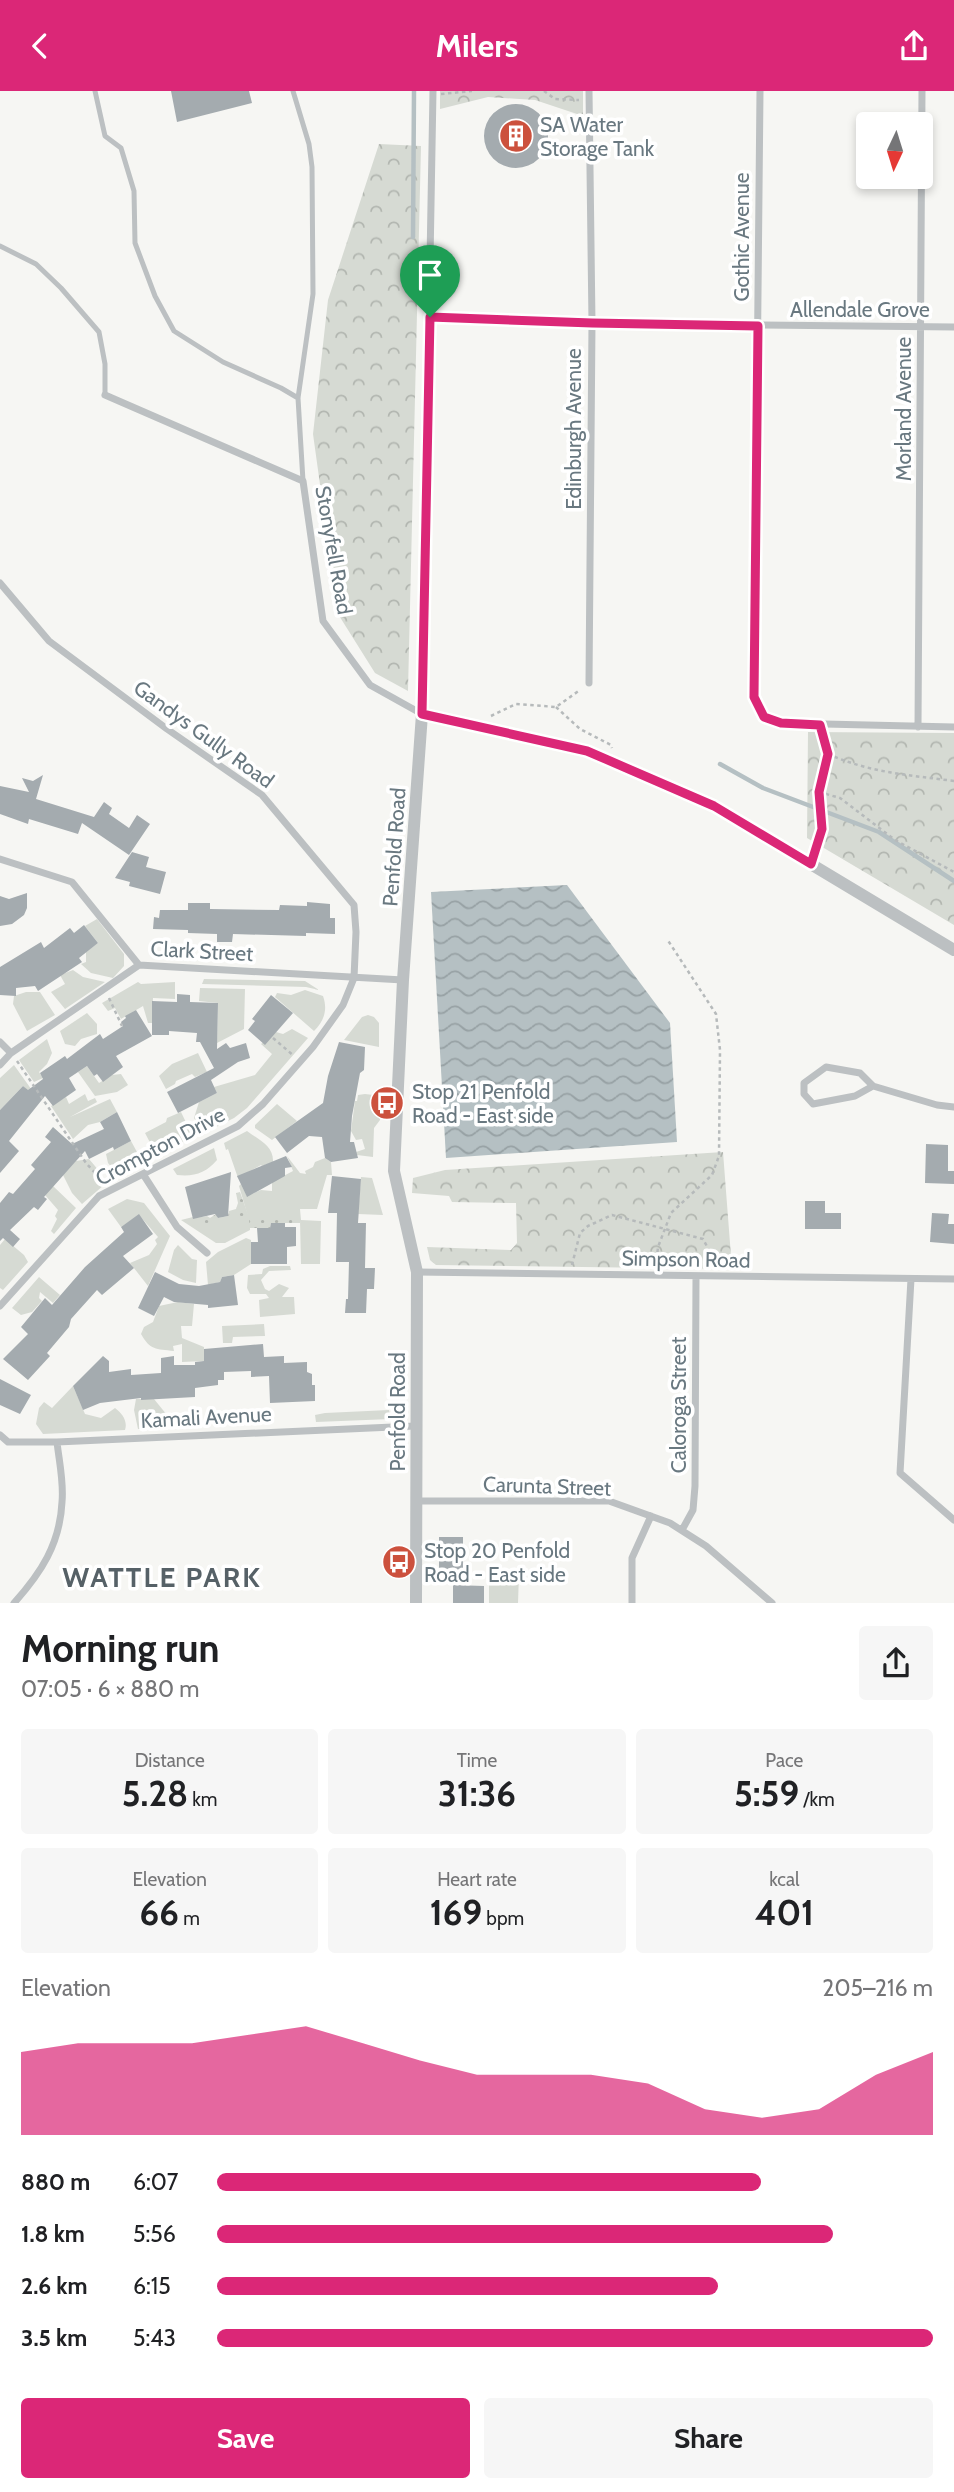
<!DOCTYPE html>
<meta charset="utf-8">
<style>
body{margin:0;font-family:Cabin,sans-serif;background:#f6f6f6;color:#202124;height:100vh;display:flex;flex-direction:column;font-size:26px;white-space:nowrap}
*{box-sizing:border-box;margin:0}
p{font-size:23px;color:#757577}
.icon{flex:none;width:38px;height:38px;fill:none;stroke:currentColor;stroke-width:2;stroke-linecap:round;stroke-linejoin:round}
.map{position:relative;height:1512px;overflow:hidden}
.sheet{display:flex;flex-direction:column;background:#fff;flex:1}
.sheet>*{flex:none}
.needle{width:46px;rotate:184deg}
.controls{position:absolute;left:856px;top:21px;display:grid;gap:14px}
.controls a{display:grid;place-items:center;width:77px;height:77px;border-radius:7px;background:#fff;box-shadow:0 4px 10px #0003;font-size:35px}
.pin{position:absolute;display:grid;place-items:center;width:60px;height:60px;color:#fff;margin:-72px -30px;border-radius:50% 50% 50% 0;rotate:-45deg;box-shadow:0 0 7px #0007}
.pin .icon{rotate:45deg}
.round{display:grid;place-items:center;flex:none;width:74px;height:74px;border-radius:7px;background:#f6f6f6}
.headline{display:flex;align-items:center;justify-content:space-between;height:119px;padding:0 21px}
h1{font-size:38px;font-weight:800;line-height:52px}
.stats{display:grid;grid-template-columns:repeat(3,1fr);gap:10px;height:119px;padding:7px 21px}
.stats div{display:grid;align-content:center;border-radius:7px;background:#f6f6f6;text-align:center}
.stats b{font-size:35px;font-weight:800}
.stats small{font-size:19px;font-weight:400}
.stats p{font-size:19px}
.chart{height:196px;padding:14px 21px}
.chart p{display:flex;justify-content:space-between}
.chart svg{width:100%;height:126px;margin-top:7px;fill:#db2777;opacity:.7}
.button{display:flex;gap:14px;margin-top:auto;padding:14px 21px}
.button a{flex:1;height:80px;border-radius:7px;background:#db2777;color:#fff;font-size:28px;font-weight:800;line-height:80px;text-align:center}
.button a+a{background:#f6f6f6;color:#202124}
ul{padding:0 21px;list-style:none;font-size:23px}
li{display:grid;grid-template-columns:112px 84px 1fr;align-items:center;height:52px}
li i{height:18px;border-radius:9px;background:#db2777}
header{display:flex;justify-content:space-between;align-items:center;height:91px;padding:0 21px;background:#db2777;color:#fff;font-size:32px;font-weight:800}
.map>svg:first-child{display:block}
.grass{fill:#d6dad3}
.park{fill:url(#park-crowns)}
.garden{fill:url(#garden-dots)}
.water{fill:url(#water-waves)}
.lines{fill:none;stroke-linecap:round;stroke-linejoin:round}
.stream{stroke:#b5c0c3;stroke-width:4.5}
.building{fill:#a4abaf}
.path{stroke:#b6babb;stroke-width:2.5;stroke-dasharray:3.5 3.5;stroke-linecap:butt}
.service{stroke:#bcc0c2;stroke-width:5}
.minor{stroke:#bcc0c2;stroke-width:7}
.tertiary{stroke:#bcc0c2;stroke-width:12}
.route-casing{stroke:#fff;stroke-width:14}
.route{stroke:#db2777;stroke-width:9}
.labels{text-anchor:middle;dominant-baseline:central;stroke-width:7;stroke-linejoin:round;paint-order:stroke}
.poi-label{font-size:21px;fill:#697880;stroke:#fff;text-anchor:start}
.street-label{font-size:21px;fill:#697880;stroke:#fff}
.district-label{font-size:28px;font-weight:bold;letter-spacing:2px;fill:#566167;stroke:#fff}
</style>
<header><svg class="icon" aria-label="back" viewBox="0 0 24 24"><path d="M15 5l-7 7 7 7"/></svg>Milers<svg class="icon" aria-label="share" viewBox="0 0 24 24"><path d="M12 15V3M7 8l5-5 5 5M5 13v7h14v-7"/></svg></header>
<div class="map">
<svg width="954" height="1512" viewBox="0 0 954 1512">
<defs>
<pattern id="park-crowns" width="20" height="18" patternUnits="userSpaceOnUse" patternTransform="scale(1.75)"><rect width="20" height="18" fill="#d6dad3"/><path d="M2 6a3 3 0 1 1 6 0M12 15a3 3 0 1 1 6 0" fill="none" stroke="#b2b6b0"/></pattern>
<pattern id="garden-dots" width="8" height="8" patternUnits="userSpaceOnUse" patternTransform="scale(1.75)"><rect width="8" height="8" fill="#d6dad3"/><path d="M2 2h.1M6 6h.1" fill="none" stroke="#b2b6b0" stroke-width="1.8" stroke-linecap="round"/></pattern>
<pattern id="water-waves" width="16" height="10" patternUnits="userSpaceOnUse" patternTransform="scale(1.75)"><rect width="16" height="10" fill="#b5c0c3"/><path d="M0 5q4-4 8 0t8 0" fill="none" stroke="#97a1a4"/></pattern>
</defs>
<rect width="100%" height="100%" fill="#f6f6f3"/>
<!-- grass -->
<path class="grass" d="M97,828L124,863V875L113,887L91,882L81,873L86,871V861L98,852L85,835Z
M73,879L83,886L105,891L65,918L51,901L65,893L60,884Z
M204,888L305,890L319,899L306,896L202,893Z
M138,891L141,893L175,891V908L153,907L152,932H148L143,915L121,928L115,917L108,920L102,912Z
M200,897L245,898L244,938L217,952L218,912L199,910Z
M305,899L323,905C328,919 324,930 314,940L275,906L277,902L291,904Z
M26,901H40L55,924L27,940L13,913L14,905Z
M87,922L97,933V943L81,948L75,955L65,953L60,940Z
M368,924L374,926L379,932V956L344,949L362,926Z
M292,938L308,947L247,1017L234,1027L204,1042L194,1027L199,1011L217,1002L214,996L255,984L272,963L261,953L276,941L283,943Z
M47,948L52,962L47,973L39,981L43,987L34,991L19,969Z
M198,962L207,981L195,986L192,983L176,990L175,993L166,998L159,985L172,973Z
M14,974L34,1002L33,1004L23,995L0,1019V987Z
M87,975L99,992L112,984L121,983L128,994L117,1001L95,1005L78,981Z
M85,1003L88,1010L95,1007L97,1011L70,1026L110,1008L117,1021L100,1031L88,1034L73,1048L51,1015L66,1006L69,1013Z
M365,1003L382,1005L380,1029L374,1037L373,1066L357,1064L356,1061L365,1058L362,1048L356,1049L351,1040L355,1010H357L358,1004Z
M277,1013L297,1030L272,1049L255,1037V1034Z
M181,1021L193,1046L157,1065L145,1042L166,1031L167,1027Z
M247,1040C259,1049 274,1055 273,1071L262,1075L261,1074L238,1087L228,1058L226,1059L224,1052Z
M131,1050L137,1061L140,1060L145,1072L119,1085L108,1072L106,1063Z
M214,1057L217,1069C206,1082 194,1086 177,1084L173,1078Z
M287,1065L300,1082L306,1083L305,1080L313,1076L315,1071L325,1067L331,1071L332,1084H327L317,1118H300L301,1129L321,1130L320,1173H301L300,1129H250V1139L225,1152H216L181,1129L193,1126L249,1129L239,1095L241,1093L247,1105L261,1099L272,1100V1091L293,1080Z
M89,1068L100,1081L104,1094L82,1113L72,1102L63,1084L76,1070Z
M361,1086L372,1087L383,1124L358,1123Z
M53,1095L76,1117L54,1143L51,1140L57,1128L55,1125L58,1119L45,1104Z
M127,1108L144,1112L170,1145L148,1195L130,1172L149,1164L157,1153L155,1149L158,1146L139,1124L121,1136L108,1118Z
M246,1147L251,1149V1173L234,1184L222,1186L220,1191L208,1194L206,1171L218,1161Z
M5,1148L24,1164L28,1171L3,1199L0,1197V1154Z
M178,1154L192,1168L197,1169L196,1192L183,1189L168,1181L174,1159Z
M270,1175H290L291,1179L269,1180L261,1189L265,1198L269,1200L279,1193L289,1197L282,1206H294L295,1223L260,1226L259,1209L269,1207L266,1203H250L247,1197L248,1184L262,1183L263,1178Z
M39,1186L60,1204L53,1212L40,1201L39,1207L42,1210L32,1221L21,1224L12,1217Z
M178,1211L194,1213L192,1235H181L182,1247L204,1256V1270L182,1271V1253L173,1255L174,1260C156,1258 150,1259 141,1243L144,1236L153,1231L159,1215Z
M264,1233L265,1245L233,1246L232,1252H223L222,1235Z
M73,1295L85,1323L101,1327L115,1317C122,1322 128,1330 125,1339L43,1343L36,1333L39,1317L44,1311L52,1317Z
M136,1308H154L167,1324L169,1337L138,1338L134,1319Z
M389,1319L391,1328L316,1331L315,1324L325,1322Z
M489,1482L519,1483L518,1512H489Z"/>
<!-- park -->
<path class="park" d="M440,0H583V25L535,9L488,6L440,18Z
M379,53L421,55L408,600L375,582L338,523L313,343L328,209Z
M808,641L954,642V834L807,747Z
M723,1061L732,1178L436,1174L430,1169L427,1156L511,1159L517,1152L516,1112L452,1111L449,1105L412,1102L413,1087L445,1079Z"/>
<!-- garden -->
<path class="garden" d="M240,1101L250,1129H300V1132H271L270,1137H250L249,1129H216L208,1135L197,1127L207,1125L210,1127L216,1123L218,1127L228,1125L229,1120L236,1118L238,1112L236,1102Z"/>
<!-- water -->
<path class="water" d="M567,794L670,932L677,1051L446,1067L431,801Z"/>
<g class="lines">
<!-- stream -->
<path class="stream" d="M413,146L414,0
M720,673L763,697L879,741L954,790"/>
</g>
<!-- building -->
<path class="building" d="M171,0H249L252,12L177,31Z
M484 45a32 32 0 1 1 64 0a32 32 0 1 1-64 0Z
M43,684L36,708L94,726L104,711L112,717L109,723L129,737L137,724L150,733L129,764L82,732L78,743L29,728L28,733L0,723V695L29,701L22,687L33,690Z
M132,761L149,766L146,776L166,781L160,803L129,795L130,791L115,787Z
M27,802V817L24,824L12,833L0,835V805L9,808Z
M307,811L330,813V827H335V843L306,842V845L233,843L232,851H217V843L188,842V839L153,838L154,826L159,827L160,819H188V812H210V818L279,819L280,814L307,815Z
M84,834L98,852L79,867L82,871L38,900L35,895L16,897V905L0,904V876L41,851L44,857L70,837L74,842Z
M177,903L190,904V911L218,912L217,958L226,952L230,957L246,952L250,967L238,971L211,989L217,1002L178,1022L167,1001L214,977L200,951H196L197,942L169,940V944H152V910L177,911Z
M271,904L293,922L265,954L248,939L255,930L252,928Z
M136,919L152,945L116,965L123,976L103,991L97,983L94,985L87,975L69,987L76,999L53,1015L45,1005L9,1050L19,1060L0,1082V1019L23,995L28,999L43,988L40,982L65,965L67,968L100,943L103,948L123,935L121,931L126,927L125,925Z
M339,951L365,956L364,979L360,982L352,1025L350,1051H354L358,1067L331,1071L325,1067L322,1046L309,1045L287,1062L275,1046L323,1012L328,985Z
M117,1021L131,1050L114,1059L113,1056L89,1068L85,1060L44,1106L47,1108L38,1119L34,1116L10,1139L20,1148L13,1156L3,1147L0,1150V1112L9,1101L13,1103L35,1078L31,1074L51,1051L45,1046L53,1036L72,1053L104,1038L100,1031Z
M926,1053L948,1054V1080H954V1093L925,1092Z
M286,1065L292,1076L285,1077V1085L247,1106L237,1085Z
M231,1081L228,1125L218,1127L215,1123L193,1128L185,1096Z
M332,1085L361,1088L358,1132H366L365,1177H375L374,1198H367L366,1222H345L346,1208H348L349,1171H336L337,1122H328Z
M805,1110H825V1122H841V1138H805Z
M932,1122L949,1123L948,1133H954V1153L930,1151Z
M139,1123L153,1143L123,1165L134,1177L102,1204L97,1199L71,1228L69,1236L47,1262L50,1265L28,1289L3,1268L28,1243L21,1236L45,1207L52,1214L85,1176L124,1141L121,1136Z
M271,1132H285V1136H296V1155L287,1156V1173H251V1151H258L257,1137H270Z
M155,1181L179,1193L199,1195L220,1191L222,1186L234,1184L238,1214L208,1217V1214L174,1211L164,1206L154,1225L138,1217Z
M263,1253L264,1266L284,1265V1272L307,1271V1281L312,1283V1294H315V1310L270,1312L269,1285L251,1286V1280L224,1281V1289H218V1294L195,1297V1306L141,1309V1307L100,1312L83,1319L73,1295L103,1265L109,1270V1281L131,1278V1284L161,1282V1267L174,1265V1274H195V1271L204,1270V1258Z
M0,1288L31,1304L20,1323L0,1314Z
M439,1446H463V1485H439Z
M453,1494L484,1495V1512H453Z"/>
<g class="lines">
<!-- path -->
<path class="path" d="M544,0L555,8L579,9
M441,3L472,0
M556,616L580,638L611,654L612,657
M491,625L516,613L556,616L580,599
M828,663C871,682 909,684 954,690
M819,701L840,707L895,749L954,781
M815,760L822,738L819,701L828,663L824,644
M109,907L122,935
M273,947L294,965
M17,970L86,1072L105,1093
M572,1174L580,1142L588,1135L612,1124L703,1148L718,1176
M656,1175L658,1156L671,1122L712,1084L719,1065L720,959L716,923L667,848"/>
<!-- service -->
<path class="service" d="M95,0L105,45L121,57L134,100L135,152L155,205L174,240L223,271L281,297L298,307
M293,0L309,53L312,76L313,203L298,307L303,390
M0,155L36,173L61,197L99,241L105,273V304"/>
<!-- minor -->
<path class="minor" d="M589,0L592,232L589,592
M760,0L754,606L764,626L781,632L954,636
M430,226L592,232L954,236
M105,304L303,390L323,530L370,594L422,623L433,0
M0,492L49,550L167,638L262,704L354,814L356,841L354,887L343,914L313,956L263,1013L238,1035L99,1105L0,1215
M918,636L922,0
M0,768L72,791L139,874L403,889
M0,951L11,962
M0,974L11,962L139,874
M873,995L855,1005L813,1013L804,1003V992L826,976L860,982L873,995L937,1014L954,1016
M143,1083L177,1136L207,1162
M417,1181L954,1188
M911,1188L900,1382L954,1429
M0,1344L8,1351H57L415,1335
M417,1410H609L670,1432L706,1455L772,1512
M682,1439L693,1419L695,1395L696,1185
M14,1512C41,1482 60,1453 62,1411C64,1391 59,1370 57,1351
M632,1512V1467L651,1425"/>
<!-- tertiary -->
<path class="tertiary" d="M416,1512L417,1181L394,1080L403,889L422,623L587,660L714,715L954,859"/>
</g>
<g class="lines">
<!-- route casing -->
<g class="route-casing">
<path id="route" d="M430,226L592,232L758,235L754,606L764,626L781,632L820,634L828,663L819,701L822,738L811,773L714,715L587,660L422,623Z"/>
</g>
<!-- route -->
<use href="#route" class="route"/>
</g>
<!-- icons -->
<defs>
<g id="building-disc" transform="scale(1.75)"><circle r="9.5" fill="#cc513d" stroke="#fff"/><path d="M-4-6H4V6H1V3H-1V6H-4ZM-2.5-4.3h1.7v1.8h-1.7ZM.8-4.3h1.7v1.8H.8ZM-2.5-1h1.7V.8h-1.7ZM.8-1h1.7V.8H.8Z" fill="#fff"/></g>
<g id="bus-disc" transform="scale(1.75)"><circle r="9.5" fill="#cc513d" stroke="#fff"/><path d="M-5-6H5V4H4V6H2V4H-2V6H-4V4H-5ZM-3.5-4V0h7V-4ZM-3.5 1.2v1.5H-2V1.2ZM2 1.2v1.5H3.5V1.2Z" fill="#fff"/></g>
</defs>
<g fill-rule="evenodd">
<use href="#building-disc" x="516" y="45"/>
<use href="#bus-disc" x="387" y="1012"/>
<use href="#bus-disc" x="399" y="1471"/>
</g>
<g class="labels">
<!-- poi labels -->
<g class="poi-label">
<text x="540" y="33">SA Water<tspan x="540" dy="24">Storage Tank</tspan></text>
<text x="412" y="1000">Stop 21 Penfold<tspan x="412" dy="24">Road - East side</tspan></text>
<text x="424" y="1459">Stop 20 Penfold<tspan x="424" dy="24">Road - East side</tspan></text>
</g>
<!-- street labels -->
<g class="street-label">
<text transform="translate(741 146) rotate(-90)">Gothic Avenue</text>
<text x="860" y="218">Allendale Grove</text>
<text transform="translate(903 318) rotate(-90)">Morland Avenue</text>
<text transform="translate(573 338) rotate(-90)">Edinburgh Avenue</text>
<text transform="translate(334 459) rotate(80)">Stonyfell Road</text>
<text transform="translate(204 643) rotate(36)">Gandys Gully Road</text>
<text transform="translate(394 756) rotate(-86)">Penfold Road</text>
<text transform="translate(202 860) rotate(3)">Clark Street</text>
<text transform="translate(160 1055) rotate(-28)">Crompton Drive</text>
<text transform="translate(686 1168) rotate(1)">Simpson Road</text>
<text transform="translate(678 1314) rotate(-90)">Caloroga Street</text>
<text transform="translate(397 1321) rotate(-90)">Penfold Road</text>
<text transform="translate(206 1326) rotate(-3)">Kamali Avenue</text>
<text transform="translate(547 1395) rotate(2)">Carunta Street</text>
</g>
<!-- district labels -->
<g class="district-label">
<text x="162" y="1486">WATTLE PARK</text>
</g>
</g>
</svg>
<div class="controls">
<a><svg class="needle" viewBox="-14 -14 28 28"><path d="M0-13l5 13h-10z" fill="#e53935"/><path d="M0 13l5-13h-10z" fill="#757577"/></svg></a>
</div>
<div class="pin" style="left:430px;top:226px;background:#1e9e55"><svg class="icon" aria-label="arrive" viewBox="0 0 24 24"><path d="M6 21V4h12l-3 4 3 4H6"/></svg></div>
</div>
<section class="sheet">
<div class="headline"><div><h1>Morning run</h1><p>07:05 · 6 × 880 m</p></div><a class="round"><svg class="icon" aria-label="share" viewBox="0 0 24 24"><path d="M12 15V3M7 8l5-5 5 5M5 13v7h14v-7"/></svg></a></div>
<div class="stats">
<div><p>Distance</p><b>5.28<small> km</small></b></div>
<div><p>Time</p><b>31:36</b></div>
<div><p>Pace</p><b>5:59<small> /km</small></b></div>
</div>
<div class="stats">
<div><p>Elevation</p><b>66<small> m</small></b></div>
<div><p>Heart rate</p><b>169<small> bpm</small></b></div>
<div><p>kcal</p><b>401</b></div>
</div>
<div class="chart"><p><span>Elevation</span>205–216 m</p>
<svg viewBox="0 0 160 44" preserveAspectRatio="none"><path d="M0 44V15L10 12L20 12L30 12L40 9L50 6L60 12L70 18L80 23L90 23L100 23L110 26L120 35L130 38L140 35L150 23L160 15V44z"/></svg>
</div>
<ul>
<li><b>880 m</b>6:07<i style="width:76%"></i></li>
<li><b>1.8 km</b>5:56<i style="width:86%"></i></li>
<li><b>2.6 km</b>6:15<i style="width:70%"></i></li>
<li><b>3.5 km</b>5:43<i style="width:100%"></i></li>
</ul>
<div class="button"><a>Save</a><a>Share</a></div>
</section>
